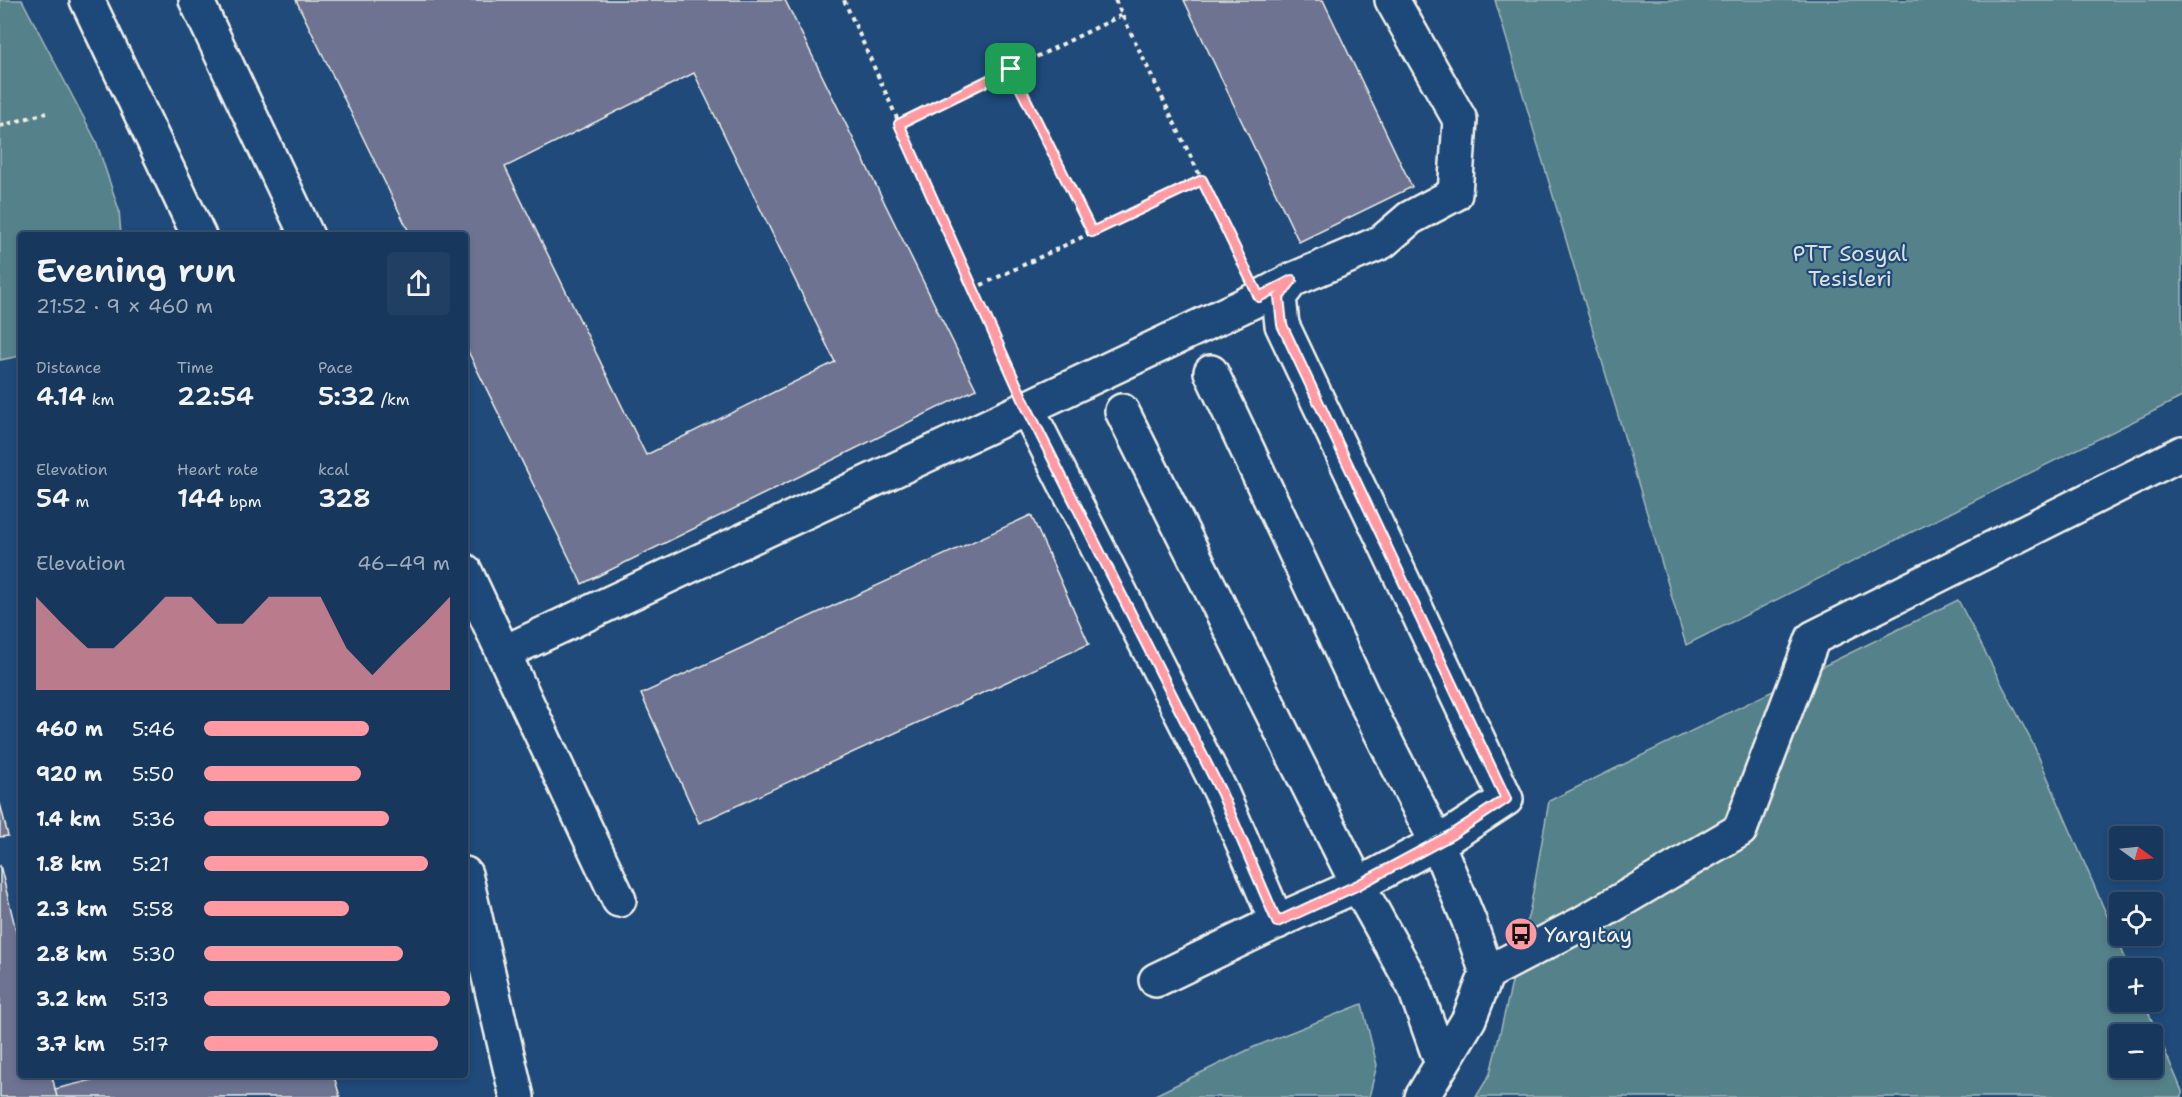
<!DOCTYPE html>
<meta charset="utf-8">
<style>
body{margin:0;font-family:"Shantell Sans",sans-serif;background:#203f62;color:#f1f3f6;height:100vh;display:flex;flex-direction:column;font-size:22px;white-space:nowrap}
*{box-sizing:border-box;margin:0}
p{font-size:20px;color:#9eacbb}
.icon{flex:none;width:33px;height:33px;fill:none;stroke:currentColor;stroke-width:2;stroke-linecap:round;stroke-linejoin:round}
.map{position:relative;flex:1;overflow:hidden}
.panel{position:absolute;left:18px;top:232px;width:450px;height:846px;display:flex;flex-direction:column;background:#17385c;border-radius:6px;box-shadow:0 3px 9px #0003,0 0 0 2px #365272}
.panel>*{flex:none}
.needle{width:39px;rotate:105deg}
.tools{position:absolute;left:2109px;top:826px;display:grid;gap:12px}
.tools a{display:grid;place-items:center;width:54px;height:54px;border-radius:6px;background:#17385c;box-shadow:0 3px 9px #0003,0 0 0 2px #365272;font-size:30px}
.pin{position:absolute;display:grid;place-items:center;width:51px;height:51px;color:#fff;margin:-26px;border-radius:12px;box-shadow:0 3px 9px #0006}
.round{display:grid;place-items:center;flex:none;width:63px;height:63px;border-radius:6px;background:#203f62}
.summary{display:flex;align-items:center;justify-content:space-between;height:102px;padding:0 18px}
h1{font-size:33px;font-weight:600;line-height:45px}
.metrics{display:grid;grid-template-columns:repeat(3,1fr);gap:9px;height:102px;padding:6px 18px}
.metrics div{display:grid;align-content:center}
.metrics b{font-size:26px;font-weight:600}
.metrics small{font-size:16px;font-weight:400}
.metrics p{font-size:16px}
.chart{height:168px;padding:12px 18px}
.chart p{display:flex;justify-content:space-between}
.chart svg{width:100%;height:108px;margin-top:6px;fill:#ff9aa2;opacity:.7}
ul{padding:0 18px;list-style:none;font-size:20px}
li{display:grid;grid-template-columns:96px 72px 1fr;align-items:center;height:45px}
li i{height:15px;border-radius:8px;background:#ff9aa2}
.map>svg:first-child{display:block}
.green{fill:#54818a;stroke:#a4b9b9;stroke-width:1.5;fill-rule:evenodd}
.building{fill:#6d7391;stroke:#f4f1e8;stroke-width:1.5;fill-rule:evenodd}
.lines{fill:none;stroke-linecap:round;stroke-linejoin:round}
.minor-casing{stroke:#f4f1e8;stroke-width:38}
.path{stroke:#f4f1e8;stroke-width:4;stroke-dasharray:4.5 4.5;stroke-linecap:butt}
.minor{stroke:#1f4a7a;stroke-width:33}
.route-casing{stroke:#fff;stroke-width:12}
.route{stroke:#ff9aa2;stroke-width:8}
.labels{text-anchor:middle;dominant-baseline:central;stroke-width:4.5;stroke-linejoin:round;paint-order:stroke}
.park-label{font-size:22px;fill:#dce0da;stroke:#1f4a7a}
.poi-label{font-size:22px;fill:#f4f1e8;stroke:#1f4a7a;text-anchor:start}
</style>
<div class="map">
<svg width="2182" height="1097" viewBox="0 0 2182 1097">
<rect width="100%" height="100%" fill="#1f4a7a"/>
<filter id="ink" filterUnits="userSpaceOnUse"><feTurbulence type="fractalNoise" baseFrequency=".0167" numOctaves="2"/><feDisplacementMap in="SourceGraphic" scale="12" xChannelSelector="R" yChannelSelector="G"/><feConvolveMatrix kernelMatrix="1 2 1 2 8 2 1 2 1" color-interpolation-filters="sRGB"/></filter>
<g filter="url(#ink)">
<!-- green -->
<path class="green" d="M0,0H22L96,141L119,210L121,235L21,236V356L0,360Z
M1495,0H2182V397L1686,645Z
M1958,600L2034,746L2130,969H2120V1002H2144L2182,1091V1097H1476L1490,1074L1531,904L1549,801ZM2120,1035H2152V1068H2120Z
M1362,1004L1377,1065L1369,1097H1151L1254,1047Z"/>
<!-- building -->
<path class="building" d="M296,0H785L976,389L582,584L465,345V236H411ZM694,73L835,362L646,455L505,167Z
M1184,0H1323L1412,187L1299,242Z
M1031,515L1089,644L699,823L641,694Z
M0,803L8,836L0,837Z
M0,865L21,951V1076H52L57,1097H0Z
M109,1076H334L340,1097H57L55,1089Z"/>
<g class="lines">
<!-- minor casing -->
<g class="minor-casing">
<path id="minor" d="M87,0L199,236
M196,0L307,236
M1211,372L1362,695L1437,843L1469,921L1487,973L1469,1019L1422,1097
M1122,411L1358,885L1414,986L1442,1064
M465,571L619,900
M503,653L1027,408
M465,874L517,1097
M1277,922L1221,792L1027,408L1253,301L1292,280
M1487,973L1581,924L1740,830L1813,638L2182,453
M1156,980L1295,913L1358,885L1451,835L1506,799L1282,325L1279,297L1292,280L1382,242L1410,218L1455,194L1460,120L1392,0"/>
</g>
<!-- path -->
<path class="path" d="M844,0L1013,377
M1115,0L1244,267
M1011,69L1092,232
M899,124L1122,15
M0,126L46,113
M973,289L1202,180"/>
<!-- minor -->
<use href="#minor" class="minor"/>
</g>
</g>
<g class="lines" filter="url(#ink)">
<!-- route casing -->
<g class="route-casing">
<path id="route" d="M1011,69L1092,232L1202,180L1259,297L1292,280L1279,297L1282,325L1506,799L1451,835L1358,885L1277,922L1221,792L1027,408L899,124Z"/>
</g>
<!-- route -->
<use href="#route" class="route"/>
</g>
<!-- icons -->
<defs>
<g id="bus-disc" transform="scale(1.725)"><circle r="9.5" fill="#ff9aa2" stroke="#1f4a7a"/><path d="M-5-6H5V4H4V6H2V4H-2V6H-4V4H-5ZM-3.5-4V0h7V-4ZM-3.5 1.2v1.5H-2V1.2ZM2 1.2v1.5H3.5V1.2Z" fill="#111"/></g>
</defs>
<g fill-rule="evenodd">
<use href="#bus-disc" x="1521" y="934"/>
</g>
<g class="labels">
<!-- park labels -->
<g class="park-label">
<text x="1850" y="253">PTT Sosyal<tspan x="1850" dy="25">Tesisleri</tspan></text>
</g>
<!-- poi labels -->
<g class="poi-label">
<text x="1544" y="934">Yargıtay</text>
</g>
</g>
</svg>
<div class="tools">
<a><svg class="needle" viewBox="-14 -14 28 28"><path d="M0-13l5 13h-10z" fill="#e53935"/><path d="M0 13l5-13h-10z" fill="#9eacbb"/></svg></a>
<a><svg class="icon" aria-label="locate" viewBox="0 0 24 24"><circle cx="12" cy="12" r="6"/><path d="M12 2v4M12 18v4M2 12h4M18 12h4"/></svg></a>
<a>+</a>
<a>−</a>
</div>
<div class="pin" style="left:1011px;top:69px;background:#1e9e55"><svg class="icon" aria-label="arrive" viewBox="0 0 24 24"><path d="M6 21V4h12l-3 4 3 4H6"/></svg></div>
<section class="panel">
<div class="summary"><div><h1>Evening run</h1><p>21:52 · 9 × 460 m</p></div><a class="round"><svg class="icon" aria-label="share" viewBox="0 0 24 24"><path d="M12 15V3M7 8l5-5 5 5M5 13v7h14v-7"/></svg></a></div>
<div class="metrics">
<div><p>Distance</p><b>4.14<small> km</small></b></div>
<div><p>Time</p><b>22:54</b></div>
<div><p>Pace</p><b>5:32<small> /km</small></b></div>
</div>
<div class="metrics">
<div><p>Elevation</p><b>54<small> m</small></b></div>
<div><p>Heart rate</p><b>144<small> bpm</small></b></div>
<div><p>kcal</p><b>328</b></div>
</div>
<div class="chart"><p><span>Elevation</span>46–49 m</p>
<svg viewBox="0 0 160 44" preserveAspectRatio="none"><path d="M0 44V6L10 17L20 27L30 27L40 17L50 6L60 6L70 17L80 17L90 6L100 6L110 6L120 27L130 38L140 27L150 17L160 6V44z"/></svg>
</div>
<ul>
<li><b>460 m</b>5:46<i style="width:67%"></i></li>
<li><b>920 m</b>5:50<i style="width:64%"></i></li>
<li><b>1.4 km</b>5:36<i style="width:75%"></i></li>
<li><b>1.8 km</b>5:21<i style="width:91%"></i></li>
<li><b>2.3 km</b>5:58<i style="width:59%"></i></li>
<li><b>2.8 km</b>5:30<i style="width:81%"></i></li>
<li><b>3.2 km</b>5:13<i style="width:100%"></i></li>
<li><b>3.7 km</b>5:17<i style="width:95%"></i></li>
</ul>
</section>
</div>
